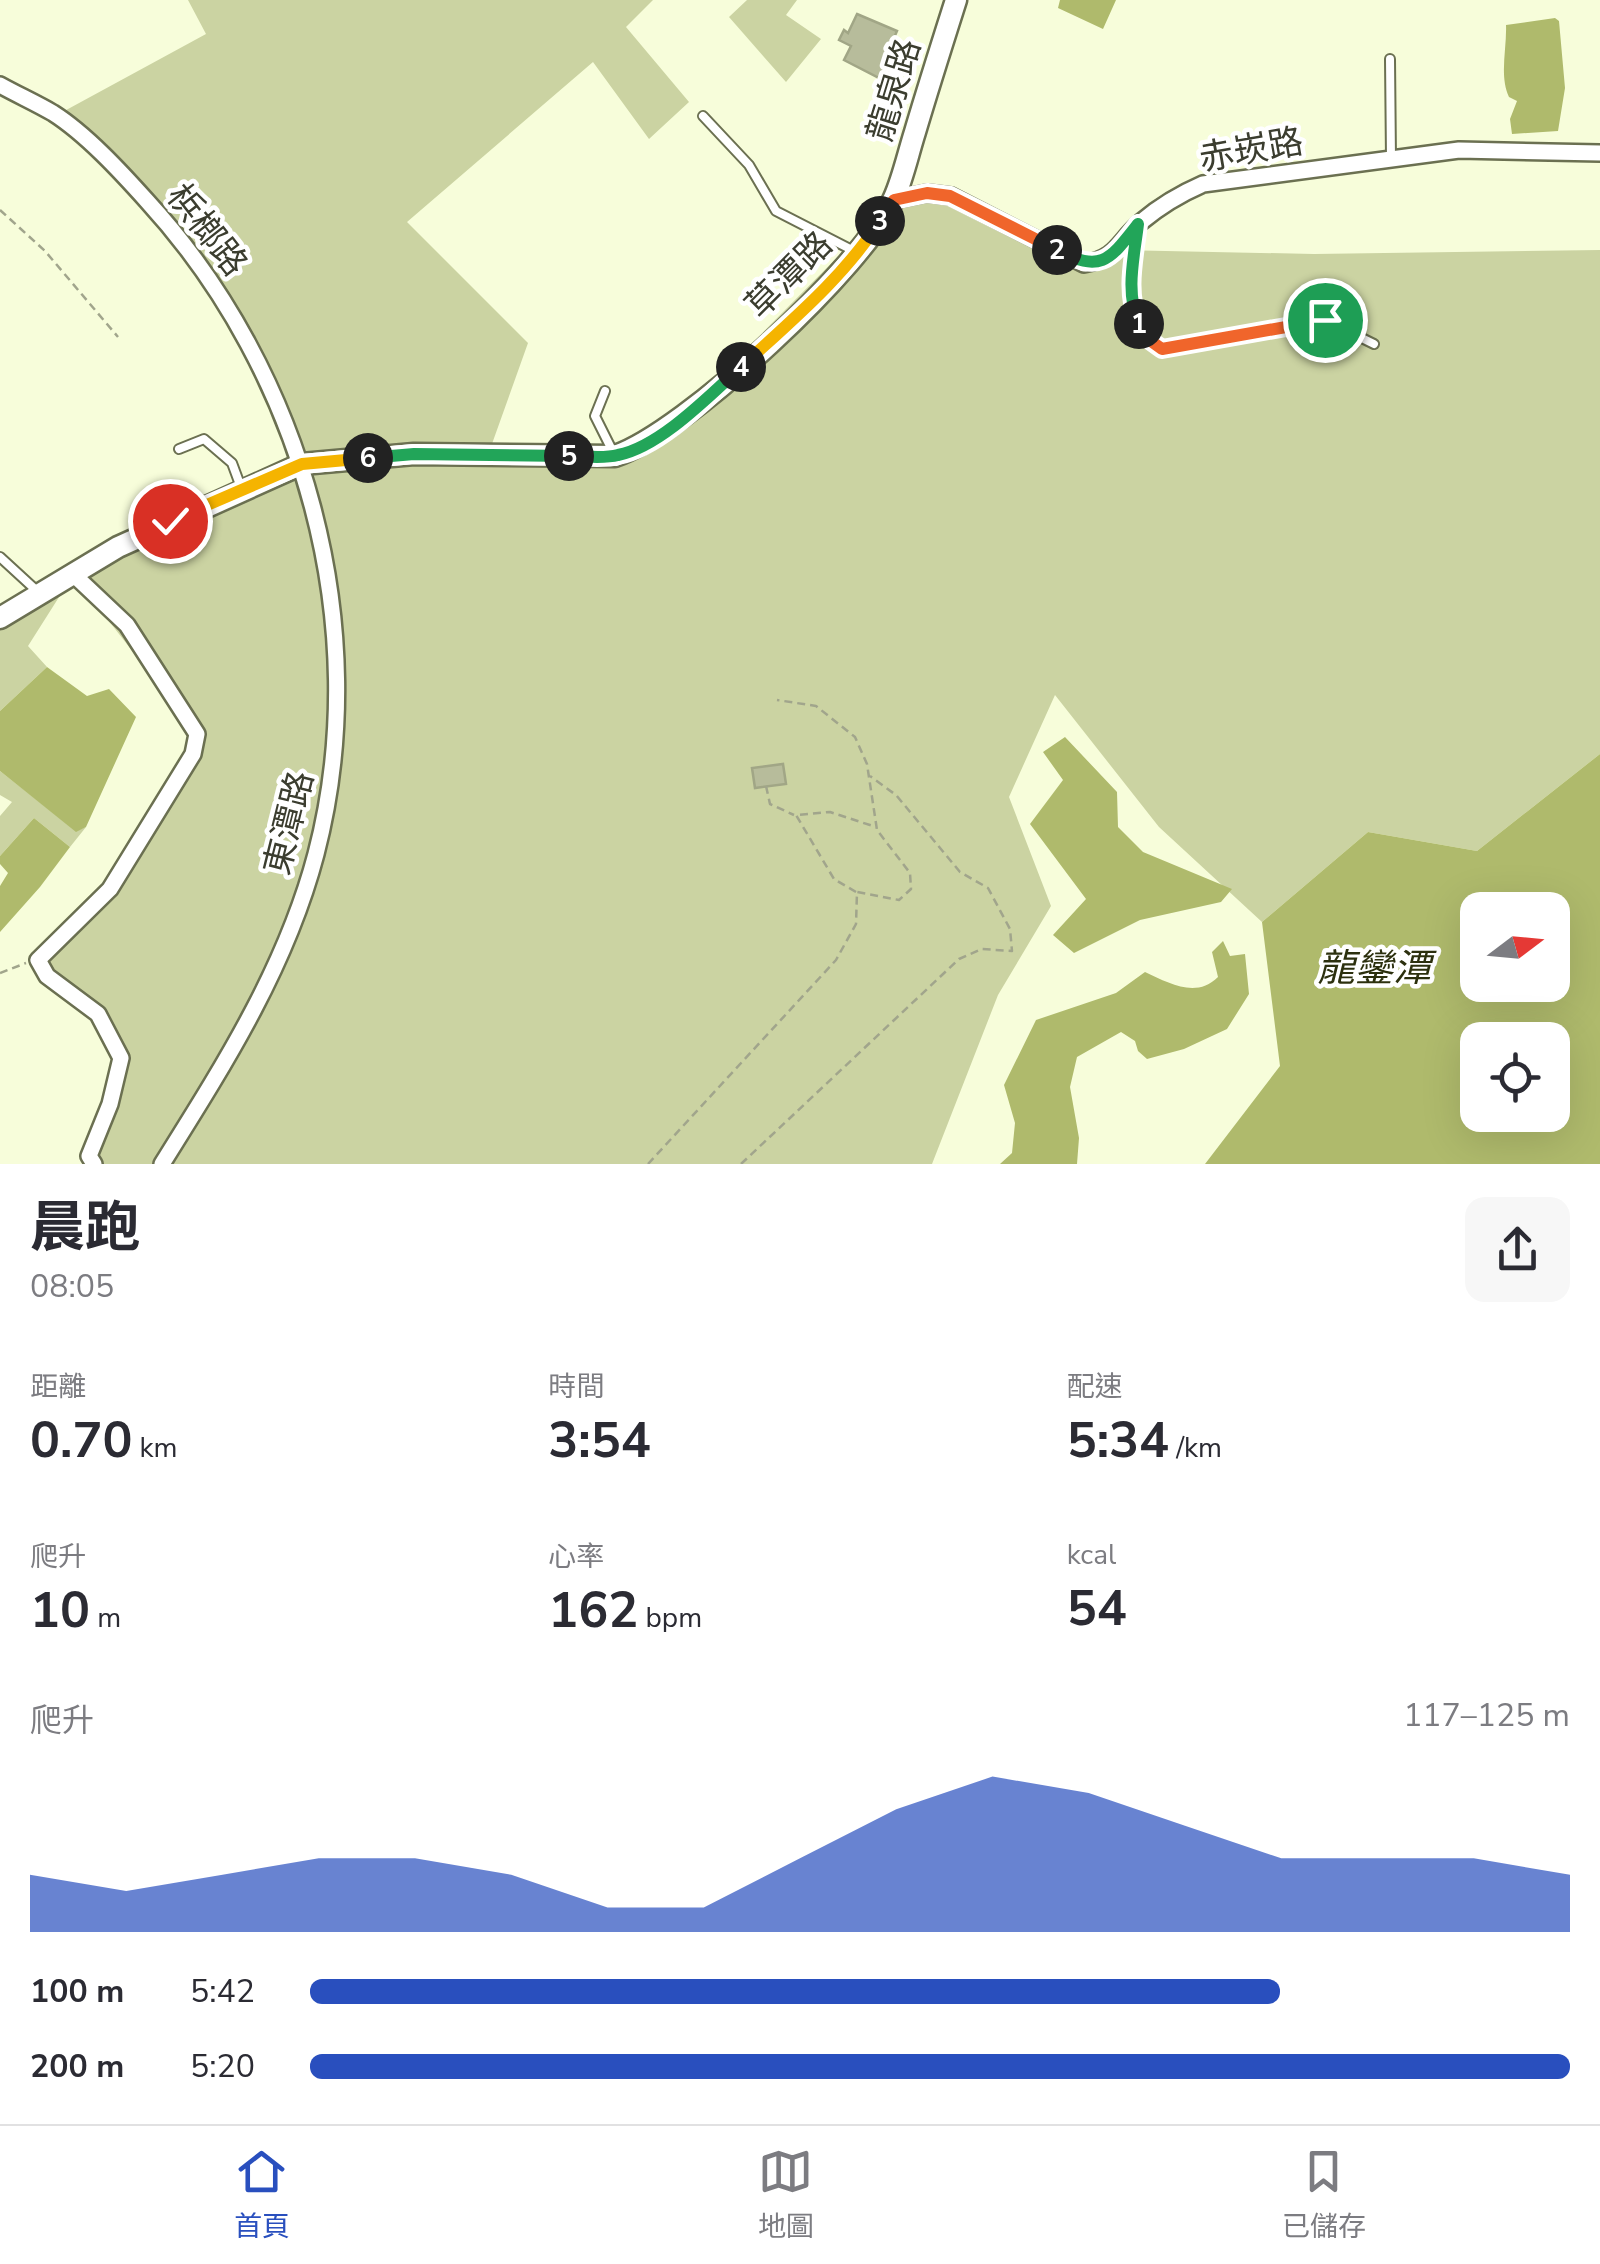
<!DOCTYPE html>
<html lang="zh-TW">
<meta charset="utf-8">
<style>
body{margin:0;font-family:"Nunito Sans","Noto Sans TC",sans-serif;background:#f7f7f7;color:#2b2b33;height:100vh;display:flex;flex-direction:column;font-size:38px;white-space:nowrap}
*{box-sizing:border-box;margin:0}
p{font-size:32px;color:#7c7c81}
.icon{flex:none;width:55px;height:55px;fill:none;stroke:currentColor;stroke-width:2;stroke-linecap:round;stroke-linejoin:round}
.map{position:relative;height:1164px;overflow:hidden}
.details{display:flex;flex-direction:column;background:#fff;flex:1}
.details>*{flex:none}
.needle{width:65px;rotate:74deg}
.controls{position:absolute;left:1460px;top:892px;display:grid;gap:20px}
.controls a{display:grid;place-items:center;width:110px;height:110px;border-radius:20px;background:#fff;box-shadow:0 10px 40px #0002;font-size:50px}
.pin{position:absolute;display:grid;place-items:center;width:85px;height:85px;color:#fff;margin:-42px;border:5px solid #fff;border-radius:50%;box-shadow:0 2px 10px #0007}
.km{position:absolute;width:50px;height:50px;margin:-25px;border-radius:50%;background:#222;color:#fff;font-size:28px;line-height:50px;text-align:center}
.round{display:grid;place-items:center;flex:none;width:105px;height:105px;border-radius:20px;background:#f7f7f7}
.overview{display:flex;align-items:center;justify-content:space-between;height:170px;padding:0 30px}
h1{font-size:55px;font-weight:700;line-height:75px}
.stats{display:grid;grid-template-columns:repeat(3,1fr);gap:15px;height:170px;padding:10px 30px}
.stats div{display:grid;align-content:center}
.stats b{font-size:50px;font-weight:700}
.stats small{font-size:28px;font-weight:400}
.stats p{font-size:28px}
.chart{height:280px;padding:20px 30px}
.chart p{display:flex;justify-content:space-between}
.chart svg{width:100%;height:180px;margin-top:10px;fill:#294fbe;opacity:.7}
ul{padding:0 30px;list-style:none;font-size:32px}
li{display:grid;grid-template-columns:160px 120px 1fr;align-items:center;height:75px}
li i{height:25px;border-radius:12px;background:#294fbe}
.tab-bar{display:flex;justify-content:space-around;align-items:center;height:140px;border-top:2px solid #e1e1e2;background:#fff;font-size:28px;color:#7c7c81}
.tab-bar a{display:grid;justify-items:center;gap:5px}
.tab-bar .current{color:#294fbe}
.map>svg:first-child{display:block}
.green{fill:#cbd3a2}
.water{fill:#afba6c;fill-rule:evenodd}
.building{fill:#b7bc9b;stroke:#a1a686;stroke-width:2.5}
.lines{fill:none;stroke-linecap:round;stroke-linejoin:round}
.service-casing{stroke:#6b7051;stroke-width:12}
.minor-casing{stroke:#6b7051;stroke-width:20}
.tertiary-casing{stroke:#6b7051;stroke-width:25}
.path{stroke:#a1a58c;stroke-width:2.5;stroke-dasharray:8 5;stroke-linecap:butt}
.service{stroke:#fff;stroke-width:8}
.minor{stroke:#fff;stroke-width:15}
.tertiary{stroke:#fff;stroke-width:20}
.split-1-casing{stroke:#fff;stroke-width:20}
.split-2-casing{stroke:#fff;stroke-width:20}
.split-3-casing{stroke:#fff;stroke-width:20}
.split-4-casing{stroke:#fff;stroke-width:20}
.split-5-casing{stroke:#fff;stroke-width:20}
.split-6-casing{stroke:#fff;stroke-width:20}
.split-7-casing{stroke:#fff;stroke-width:20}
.split-1{stroke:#f0652b;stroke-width:12}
.split-2{stroke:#22a559;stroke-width:12}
.split-3{stroke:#f0652b;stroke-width:12}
.split-4{stroke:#f5b400;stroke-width:12}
.split-5{stroke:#22a559;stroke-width:12}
.split-6{stroke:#22a559;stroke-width:12}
.split-7{stroke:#f5b400;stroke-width:12}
.labels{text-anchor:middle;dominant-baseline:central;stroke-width:9;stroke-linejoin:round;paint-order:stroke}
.street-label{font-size:35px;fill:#3b3d2f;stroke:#fff}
.water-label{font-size:38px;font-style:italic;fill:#2c300e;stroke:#fff}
</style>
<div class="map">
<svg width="1600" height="1164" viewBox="0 0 1600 1164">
<rect width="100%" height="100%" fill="#f7fdda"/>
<!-- green -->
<path class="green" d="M188,0H653L626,27L689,102L649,139L593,62L407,222L528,343L488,455L473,457L615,456L638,449L667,429L894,200L927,193L1067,255L1099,261L1118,250L1314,254L1600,250V754L1477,851L1368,832L1262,922L1159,827L1055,695L1009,797L1051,906L998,995L932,1164H83L110,1104L120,1058L98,1014L51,979L38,960L73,922L110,889L173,791L193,754L197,734L73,575L28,646L47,667L0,711V618L73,574L302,464L233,314L123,174L57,115L206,34Z
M747,0H797L786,15L821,39L786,82L729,17Z
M0,771L76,831L86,827L70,847L34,818L0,856V816L12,802L0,795Z"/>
<!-- water -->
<path class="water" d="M1060,0H1116L1103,29L1058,8Z
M1555,18L1559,21L1565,88L1558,131L1512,134L1510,119L1517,101L1509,97C1499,76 1507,48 1506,25Z
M47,667L87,696L109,689L136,717L86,827L76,832L0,771V711Z
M1065,737L1117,792L1118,827L1143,852L1232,889L1221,902L1140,920L1074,953L1053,935L1086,899L1030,824L1063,780L1043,752Z
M1600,754V1164H1205L1280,1066L1262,922L1368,832L1477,851ZM1478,910H1552V985H1478ZM1478,1040H1552V1115H1478Z
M34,818L70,847L40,887L0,932V886L8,873L0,864V856Z
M1223,941L1230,956L1245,954L1249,994L1227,1029L1184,1049L1147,1059L1138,1051L1135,1041L1121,1032L1077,1057L1070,1087L1079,1138L1077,1164H1000L1012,1153L1015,1123L1004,1085L1036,1020L1116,993L1145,972C1169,983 1196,999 1218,977L1212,952Z"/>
<!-- building -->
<path class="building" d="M857,14L897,31L887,54L903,62L898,72L890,68L883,80L844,60L851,46L839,40L844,30L848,33Z
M783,764L786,784L755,788L752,768Z"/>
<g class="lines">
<!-- service casing -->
<g class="service-casing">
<path id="service" d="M1390,59L1391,159
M703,116L749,165L776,211L854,251
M1138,229C1133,269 1119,325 1162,349L1325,320L1374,344
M605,391L595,416L613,452
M179,449L204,439L232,463L242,490
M0,557L37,591"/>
</g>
<!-- minor casing -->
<g class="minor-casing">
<path id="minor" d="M0,85C18,95 36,103 53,113C86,134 121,172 147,201C304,372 375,628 316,854C286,968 224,1065 162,1164
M894,200L927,193L951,196L1084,264C1118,258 1118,241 1141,222C1160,206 1180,194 1203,184L1459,150L1600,153
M73,574L127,625L197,734L193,754L110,889L38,960L47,976L98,1014L121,1058L110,1104L89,1156L94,1164"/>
</g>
<!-- tertiary casing -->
<g class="tertiary-casing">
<path id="tertiary" d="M0,618L118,547L302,464L414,454L615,456C684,433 865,266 894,198C903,178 908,154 915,132C928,88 942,44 956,0"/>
</g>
<!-- path -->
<path class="path" d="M0,210L45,251L118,337
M766,786L770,804L794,815
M856,892L834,879L796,815L830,812L876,827
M0,973L26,963
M648,1164L836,960L856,924L857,892L899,900L911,889L910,873L877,830L867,764L855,737L816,706L777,700
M741,1164L959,959L982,949L1012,951L1010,929L988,888L960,872L896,795L870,776"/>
<!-- service -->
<use href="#service" class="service"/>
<!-- minor -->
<use href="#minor" class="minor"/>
<!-- tertiary -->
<use href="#tertiary" class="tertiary"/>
</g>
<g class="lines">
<!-- split-1 casing -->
<g class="split-1-casing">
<path id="split-1" d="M1139,324L1144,336L1162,349L1325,320"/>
</g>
<!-- split-2 casing -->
<g class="split-2-casing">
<path id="split-2" d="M1057,250C1101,273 1109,261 1138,224C1134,258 1125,292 1139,324"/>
</g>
<!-- split-3 casing -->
<g class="split-3-casing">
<path id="split-3" d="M880,221L894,200L927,193L950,196L1057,250"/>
</g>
<!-- split-4 casing -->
<g class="split-4-casing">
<path id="split-4" d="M741,367C791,321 843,278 880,221"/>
</g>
<!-- split-5 casing -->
<g class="split-5-casing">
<path id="split-5" d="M569,456C585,456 603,459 618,455C660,447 710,395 741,367"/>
</g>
<!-- split-6 casing -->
<g class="split-6-casing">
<path id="split-6" d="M368,458L414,454L569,456"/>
</g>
<!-- split-7 casing -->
<g class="split-7-casing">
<path id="split-7" d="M170,521L302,464L368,458"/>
</g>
<!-- split-1 -->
<use href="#split-1" class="split-1"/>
<!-- split-2 -->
<use href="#split-2" class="split-2"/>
<!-- split-3 -->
<use href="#split-3" class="split-3"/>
<!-- split-4 -->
<use href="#split-4" class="split-4"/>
<!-- split-5 -->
<use href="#split-5" class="split-5"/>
<!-- split-6 -->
<use href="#split-6" class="split-6"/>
<!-- split-7 -->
<use href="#split-7" class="split-7"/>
</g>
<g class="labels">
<!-- street labels -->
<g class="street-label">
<text transform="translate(894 90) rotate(-73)">龍泉路</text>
<text transform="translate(1251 150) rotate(-10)">赤崁路</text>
<text transform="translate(207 230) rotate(52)">梹榔路</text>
<text transform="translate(789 275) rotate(-45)">草潭路</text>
<text transform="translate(289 823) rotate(-76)">東潭路</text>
</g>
<!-- water labels -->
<g class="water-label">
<text x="1374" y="968">龍鑾潭</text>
</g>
</g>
</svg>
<div class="controls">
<a><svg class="needle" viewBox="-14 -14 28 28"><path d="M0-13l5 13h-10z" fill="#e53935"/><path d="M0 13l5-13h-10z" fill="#7c7c81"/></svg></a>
<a><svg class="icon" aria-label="locate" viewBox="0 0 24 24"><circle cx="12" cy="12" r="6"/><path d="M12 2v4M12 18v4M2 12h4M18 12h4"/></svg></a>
</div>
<div class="pin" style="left:1325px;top:320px;background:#1e9e55"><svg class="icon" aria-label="arrive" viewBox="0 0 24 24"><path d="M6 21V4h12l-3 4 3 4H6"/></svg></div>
<div class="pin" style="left:170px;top:521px;background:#d93025"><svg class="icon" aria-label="check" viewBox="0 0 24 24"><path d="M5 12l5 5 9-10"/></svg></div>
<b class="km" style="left:1139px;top:324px">1</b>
<b class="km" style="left:1057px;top:250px">2</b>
<b class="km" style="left:880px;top:221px">3</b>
<b class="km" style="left:741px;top:367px">4</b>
<b class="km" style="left:569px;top:456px">5</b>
<b class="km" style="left:368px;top:458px">6</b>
</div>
<section class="details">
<div class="overview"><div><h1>晨跑</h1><p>08:05</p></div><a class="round"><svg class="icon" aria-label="share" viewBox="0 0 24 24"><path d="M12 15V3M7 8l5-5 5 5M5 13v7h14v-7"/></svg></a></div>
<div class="stats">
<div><p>距離</p><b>0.70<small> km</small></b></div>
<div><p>時間</p><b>3:54</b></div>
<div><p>配速</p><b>5:34<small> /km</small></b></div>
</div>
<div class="stats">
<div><p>爬升</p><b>10<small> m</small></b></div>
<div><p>心率</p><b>162<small> bpm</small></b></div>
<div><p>kcal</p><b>54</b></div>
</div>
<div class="chart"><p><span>爬升</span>117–125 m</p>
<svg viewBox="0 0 160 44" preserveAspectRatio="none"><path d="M0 44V30L10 34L20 30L30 26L40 26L50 30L60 38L70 38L80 26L90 14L100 6L110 10L120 18L130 26L140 26L150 26L160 30V44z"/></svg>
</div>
<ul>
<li><b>100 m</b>5:42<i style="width:77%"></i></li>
<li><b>200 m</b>5:20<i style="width:100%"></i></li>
</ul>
</section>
<nav class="tab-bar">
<a class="current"><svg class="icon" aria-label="home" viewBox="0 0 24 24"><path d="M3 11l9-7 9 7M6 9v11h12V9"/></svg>首頁</a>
<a><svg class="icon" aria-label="map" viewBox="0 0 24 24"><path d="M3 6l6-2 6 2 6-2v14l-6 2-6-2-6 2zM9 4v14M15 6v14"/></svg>地圖</a>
<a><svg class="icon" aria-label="saved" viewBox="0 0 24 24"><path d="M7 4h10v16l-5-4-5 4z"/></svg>已儲存</a>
</nav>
